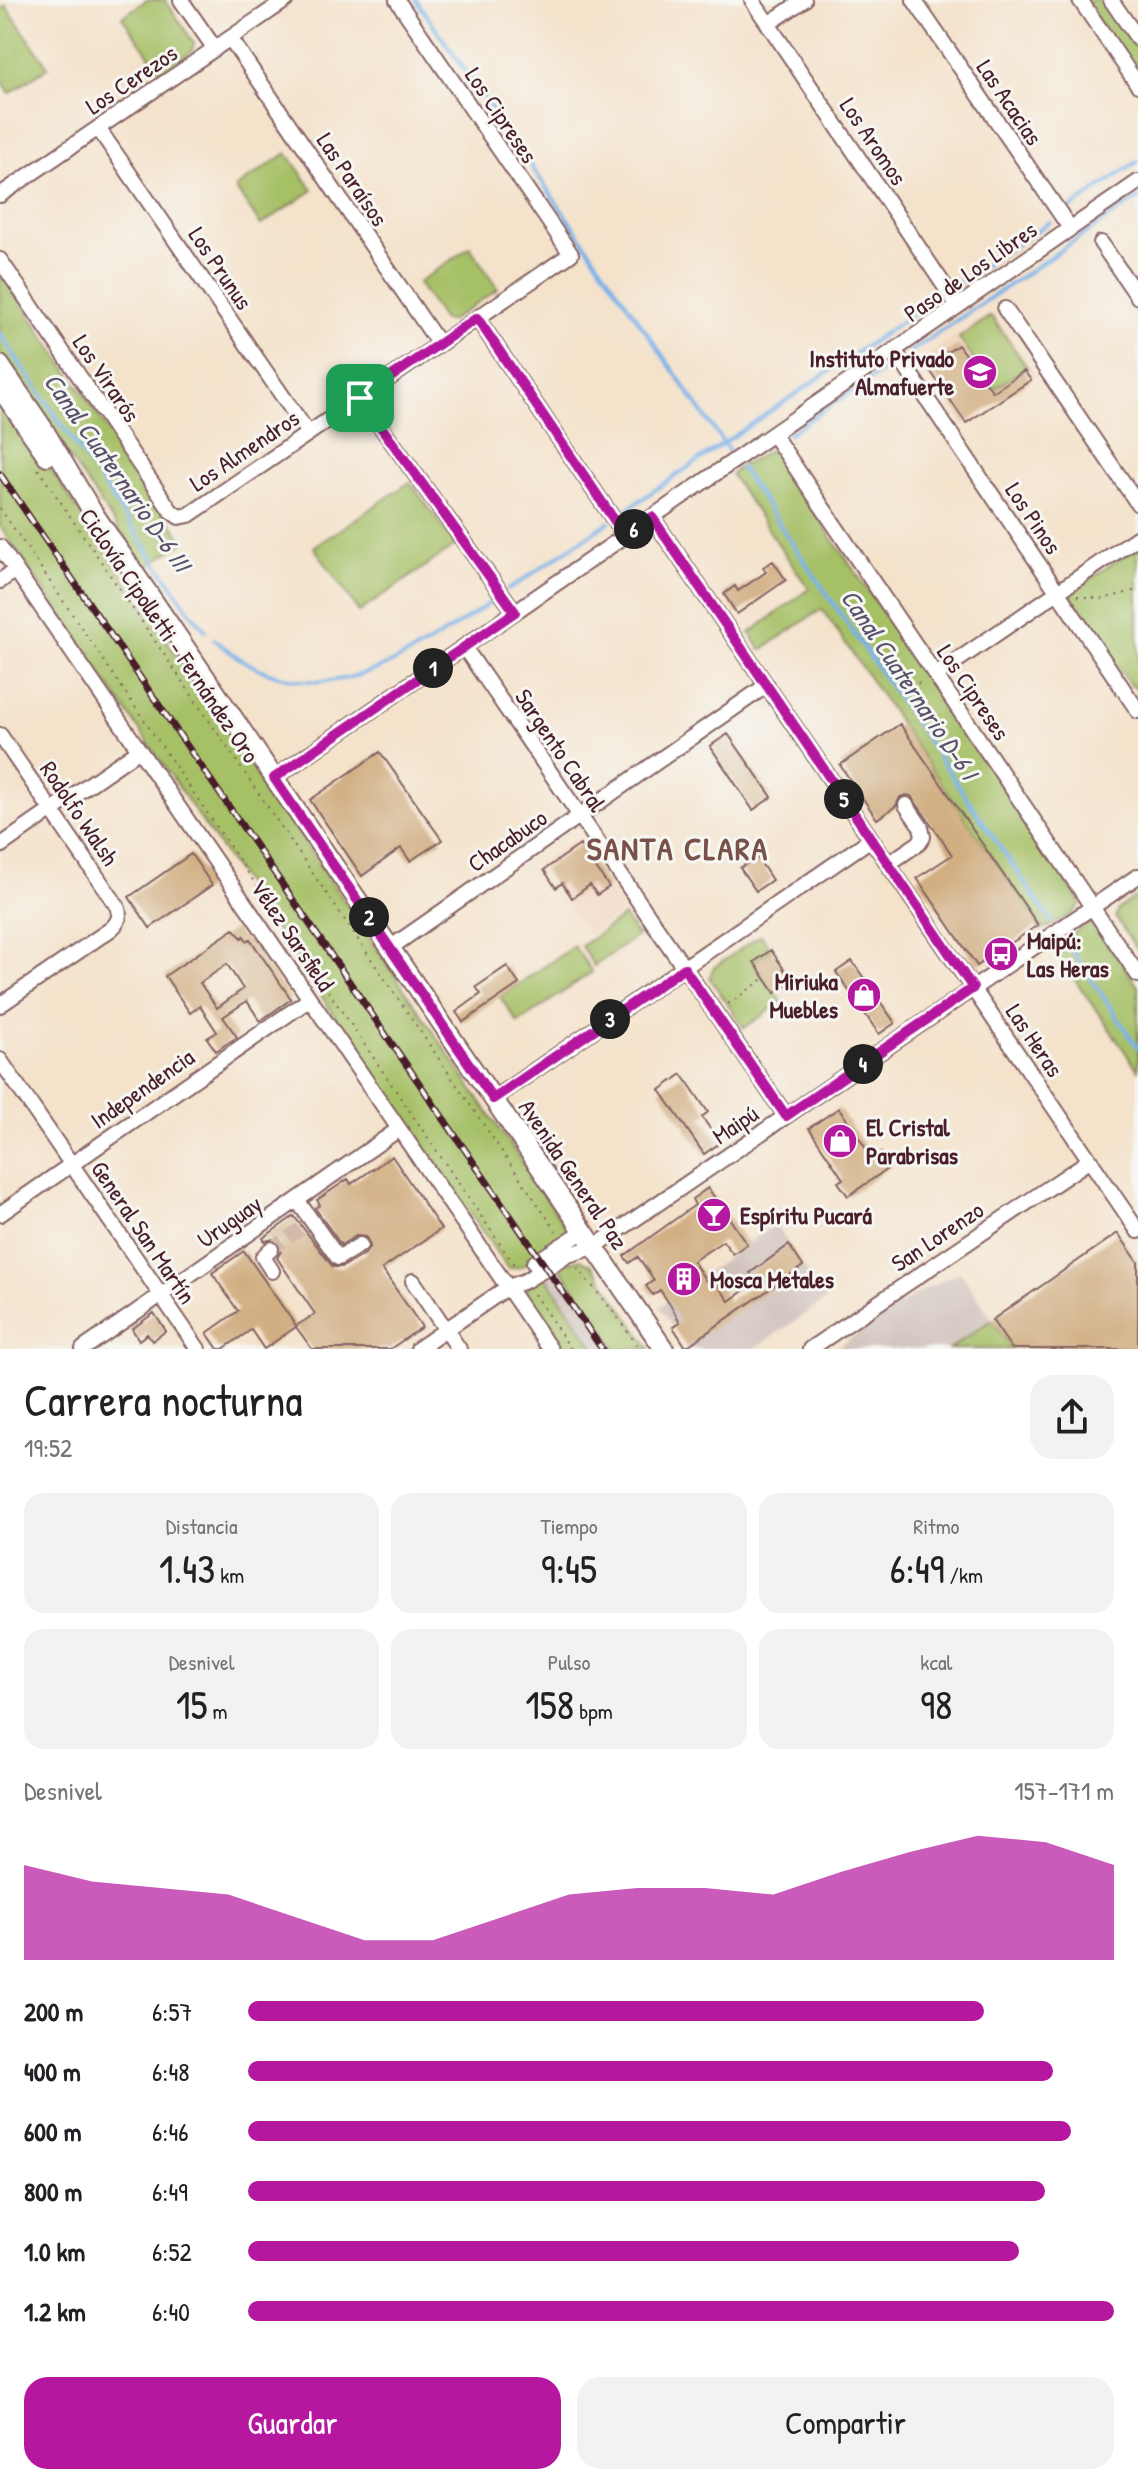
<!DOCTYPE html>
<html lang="es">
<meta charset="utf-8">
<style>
body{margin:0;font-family:"Patrick Hand",sans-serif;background:#f2f2f2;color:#202124;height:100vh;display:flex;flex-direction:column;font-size:30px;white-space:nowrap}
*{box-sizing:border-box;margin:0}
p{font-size:26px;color:#757577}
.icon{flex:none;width:44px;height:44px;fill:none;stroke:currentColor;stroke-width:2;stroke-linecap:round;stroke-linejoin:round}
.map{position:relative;height:1349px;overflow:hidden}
.sheet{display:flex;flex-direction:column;background:#fff;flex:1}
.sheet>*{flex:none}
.pin{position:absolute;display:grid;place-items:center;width:68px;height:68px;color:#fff;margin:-34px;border-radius:16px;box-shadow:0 4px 12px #0006}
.km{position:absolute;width:40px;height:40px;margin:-20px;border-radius:50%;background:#222;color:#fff;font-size:22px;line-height:40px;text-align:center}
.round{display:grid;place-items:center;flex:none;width:84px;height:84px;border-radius:24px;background:#f2f2f2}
.summary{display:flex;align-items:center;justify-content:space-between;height:136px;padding:0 24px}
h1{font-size:44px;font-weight:600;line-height:60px}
.stats{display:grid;grid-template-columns:repeat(3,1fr);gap:12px;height:136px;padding:8px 24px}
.stats div{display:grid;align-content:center;border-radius:20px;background:#f2f2f2;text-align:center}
.stats b{font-size:40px;font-weight:600}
.stats small{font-size:22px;font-weight:400}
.stats p{font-size:22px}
.chart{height:224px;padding:16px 24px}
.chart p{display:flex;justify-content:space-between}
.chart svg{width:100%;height:144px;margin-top:8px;fill:#b5179e;opacity:.7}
.button{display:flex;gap:16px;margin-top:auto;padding:16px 24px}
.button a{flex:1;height:92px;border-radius:24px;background:#b5179e;color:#fff;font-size:32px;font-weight:600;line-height:92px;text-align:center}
.button a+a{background:#f2f2f2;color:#202124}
ul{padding:0 24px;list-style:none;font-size:26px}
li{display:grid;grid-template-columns:128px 96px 1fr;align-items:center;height:60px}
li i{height:20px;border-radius:10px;background:#b5179e}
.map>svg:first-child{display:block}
.built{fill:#f2d4be}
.industrial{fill:#cfc0ba}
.green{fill:#a6c066;stroke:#787048;stroke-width:2}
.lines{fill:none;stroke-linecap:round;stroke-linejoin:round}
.stream{stroke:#77b1e8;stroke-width:4}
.building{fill:#d1af83;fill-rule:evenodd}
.minor-tunnel{stroke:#d2bbaa;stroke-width:14;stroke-dasharray:14 7;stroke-linecap:butt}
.minor-casing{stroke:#866363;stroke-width:18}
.major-casing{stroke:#866363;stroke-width:22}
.path{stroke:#866363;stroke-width:2;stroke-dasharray:2 6;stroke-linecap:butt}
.minor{stroke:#fff;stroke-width:14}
.major{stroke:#fff;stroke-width:18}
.rail-casing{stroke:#4a1f2b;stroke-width:7}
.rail{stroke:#f6f6f2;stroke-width:4;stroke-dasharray:12;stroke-linecap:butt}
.route-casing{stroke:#fff;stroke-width:16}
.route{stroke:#b5179e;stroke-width:10}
.labels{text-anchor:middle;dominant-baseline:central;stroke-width:6;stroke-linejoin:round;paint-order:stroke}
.street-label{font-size:24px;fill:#4a1f2b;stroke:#f6f6f2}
.poi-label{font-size:24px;font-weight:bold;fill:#4a1f2b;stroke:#f6f6f2;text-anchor:start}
.water-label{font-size:26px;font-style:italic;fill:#5a526d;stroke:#f6f6f2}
.district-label{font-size:32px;font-weight:bold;letter-spacing:2px;fill:#79514a;stroke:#f6f6f2}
</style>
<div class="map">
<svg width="1138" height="1349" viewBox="0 0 1138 1349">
<rect width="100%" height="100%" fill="#f6f6f2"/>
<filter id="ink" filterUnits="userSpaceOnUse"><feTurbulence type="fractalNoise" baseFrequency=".0125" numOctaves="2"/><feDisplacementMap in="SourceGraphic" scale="16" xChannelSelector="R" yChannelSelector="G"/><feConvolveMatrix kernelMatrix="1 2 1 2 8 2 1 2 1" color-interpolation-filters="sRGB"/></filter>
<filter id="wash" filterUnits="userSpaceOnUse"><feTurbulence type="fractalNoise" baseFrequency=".006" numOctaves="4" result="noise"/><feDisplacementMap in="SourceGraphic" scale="32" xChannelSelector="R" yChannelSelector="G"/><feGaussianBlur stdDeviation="1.8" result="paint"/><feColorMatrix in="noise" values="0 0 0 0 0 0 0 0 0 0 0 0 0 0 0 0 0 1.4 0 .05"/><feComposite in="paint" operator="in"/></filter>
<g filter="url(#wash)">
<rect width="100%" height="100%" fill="#f4e2ca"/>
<!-- built -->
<path class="built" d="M987,315L996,317L1036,376L963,426L923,367L925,357Z
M571,842L579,843L625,910L589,935L539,864Z"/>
<!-- industrial -->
<path class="industrial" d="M775,1224L789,1245L673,1327L659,1307Z
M1118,1233L1138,1262V1349H1012L992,1320L950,1349H835L921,1291L960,1272L992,1319Z
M559,1265L616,1349H595L544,1274Z
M803,1266L826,1300L754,1349H688L686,1347Z"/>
<!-- green -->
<path class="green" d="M147,0H165L194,43L192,51L161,72L122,17Z
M1084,0H1105L1138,48V79Z
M6,6L48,67L10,93L0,78V10Z
M287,153L313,190L261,225L235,188Z
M470,247L498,289L450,321L443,320L418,283Z
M0,271L184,542L145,568L0,356Z
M991,316L1027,367L994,389L959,338Z
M0,395L566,1227L567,1234L564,1239L520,1267L508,1269L0,526Z
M770,450L774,453L1079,900L1080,905C1071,918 1055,924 1041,930L822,609L761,650L750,633L809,589L731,475L742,463L744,465Z
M410,482L456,545L359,612L314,547Z
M1138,546V689L1130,685L1071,597L1074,590Z
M1138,896V951L1115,917L1118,909Z
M624,916L637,936L594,966L581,946Z
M1092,923L1138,986V1070L1053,948L1087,924Z
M761,935L771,950L754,962L782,1002L744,1028L710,978L713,968Z
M574,946L592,972L518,1023L500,997Z
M580,1259L591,1264L596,1270L650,1349H616L559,1265Z
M544,1274L595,1349H560L527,1301C522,1287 534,1282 544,1274Z
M992,1320L1012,1349H950Z"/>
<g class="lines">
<!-- stream -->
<path class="stream" d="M416,0L729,451
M1068,210L1138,161
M952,287L1050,222
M0,334L188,609L206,631
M910,352L1138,198
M788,434L890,366
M740,467L1051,921
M623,512L942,294
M508,590L609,522
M214,639C314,726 404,662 494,600
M1064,939L1138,1048"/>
</g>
<g id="blocks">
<!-- building -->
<path class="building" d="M958,345L993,392L1024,371L1031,380L966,423L927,366Z
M773,561L786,580L737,614L724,594L735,586L738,591L766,572L763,567Z
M900,724L1038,925L977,966L917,878L952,855L929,821L911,796L906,795L900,797L896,806L877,819L840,765Z
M728,734L772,797L753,810L710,746Z
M380,752L442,840L410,861L401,848L362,876L310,800Z
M580,845L609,887L597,895L590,885L572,898L562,883L556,888L544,870Z
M191,854L212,885L150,928L129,897Z
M757,857L772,880L756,891L740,868Z
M234,929L242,938L244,936L247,941L250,939L291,999L260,1021L247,1001L223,1017L237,1037L216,1051L207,1038L217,1032L200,1006L190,1013L165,976ZM227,964L243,989L217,1008L200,983Z
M771,950L792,981L775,993L754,962Z
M852,961L895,1023L879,1034L836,972Z
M507,966L519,984L463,1022L456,1012L481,994L476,987Z
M682,1074L708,1112L702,1117L720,1143L704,1154L660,1090Z
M839,1108L873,1159L881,1153L890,1167L848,1196L838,1182L843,1179L809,1128Z
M392,1156L441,1229L382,1269L422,1327L390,1349H312L296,1327L264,1349L251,1330L223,1349H218L207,1333L238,1311L212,1273L244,1251L296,1326L315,1314L277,1258L281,1251L279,1243L273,1239L265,1241L263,1238L294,1216L333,1267H342L365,1254L370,1246L366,1237L356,1236L341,1245L315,1208L320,1205L317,1200L348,1179L351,1184Z
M708,1188L747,1244L733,1254L723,1241L693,1261L706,1281L712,1277L729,1301L756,1282L750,1273L789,1245L803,1266L686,1347L673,1327L680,1322L671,1306L660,1290L653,1295L646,1286L654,1280L638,1257L629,1263L624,1256L695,1205L692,1199Z
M1118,1233L1138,1262V1349H1012L992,1320Z
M154,1313L166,1331L152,1341L147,1334L139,1340L132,1329Z"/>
</g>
</g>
<g filter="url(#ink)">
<use href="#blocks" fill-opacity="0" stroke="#866363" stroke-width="2"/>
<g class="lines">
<!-- minor-tunnel -->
<path class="minor-tunnel" d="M271,1249L302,1228"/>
<!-- minor casing -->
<g class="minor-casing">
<path id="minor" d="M181,0L215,49
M752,0L958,306
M914,0L1070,228
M1080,0L1138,85
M1111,0L1138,39
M768,24L804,0
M230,38L439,344
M98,128L308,433
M0,195L286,0
M1101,243L1138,297
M0,260L171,511L179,517L189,515L571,254L397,0
M1005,309L1138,504
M477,318L625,536
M894,350L1138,711
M360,398L515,612
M773,434L1138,975
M652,517L1138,1231
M0,547L550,1349
M0,581L16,570
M464,647L786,1116
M936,675L1138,537
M0,735L117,906C121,915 119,922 111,929L0,1005
M274,778L1138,182
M0,846L139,750
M888,864L919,843L923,837L921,827L906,805
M390,948L767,685
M0,1060L198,1349
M493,1099L871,839
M297,1200L338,1258L360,1245
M0,1214L310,999
M271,1249L263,1257L272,1271
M534,1263L584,1231
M413,1281L459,1349
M83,1349L399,1129
M418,1349L508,1287L525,1281L568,1255L594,1247L1138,876
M810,1349L1090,1160"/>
</g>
<!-- major casing -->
<g class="major-casing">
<path id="major" d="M0,365L43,428L92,511L664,1349
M0,388L47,456"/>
</g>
<!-- path -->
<path class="path" d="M38,469L556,1231
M0,508L517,1269
M1077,596L1103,599L1138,590
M911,688L923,680
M728,1004L765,978
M577,1268L612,1310L640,1349
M534,1294L571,1349"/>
<!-- minor -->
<use href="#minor" class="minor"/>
<!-- major -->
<use href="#major" class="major"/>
<!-- rail casing -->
<g class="rail-casing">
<path id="rail" d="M0,474L602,1349"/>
</g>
<!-- rail -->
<use href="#rail" class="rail"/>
</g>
</g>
<g class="lines" filter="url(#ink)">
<!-- route casing -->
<g class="route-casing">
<path id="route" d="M477,318L625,536L652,517L973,988L786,1116L684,968L493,1099L274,778L515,612L360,398Z"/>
</g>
<!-- route -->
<use href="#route" class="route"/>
</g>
<!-- icons -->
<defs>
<g id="school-disc" transform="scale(1.8)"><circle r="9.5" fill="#b5179e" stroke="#f6f6f2"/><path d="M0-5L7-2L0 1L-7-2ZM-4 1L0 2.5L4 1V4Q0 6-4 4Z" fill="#fff"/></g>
<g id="bus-disc" transform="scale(1.8)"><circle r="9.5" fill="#b5179e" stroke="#f6f6f2"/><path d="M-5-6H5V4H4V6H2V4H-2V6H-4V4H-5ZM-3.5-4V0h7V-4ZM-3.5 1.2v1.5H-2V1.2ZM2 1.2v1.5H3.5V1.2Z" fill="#fff"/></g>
<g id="shop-disc" transform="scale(1.8)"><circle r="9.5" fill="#b5179e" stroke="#f6f6f2"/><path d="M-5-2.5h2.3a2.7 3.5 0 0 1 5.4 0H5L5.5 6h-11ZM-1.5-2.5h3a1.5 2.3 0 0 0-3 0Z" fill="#fff"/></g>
<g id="bar-disc" transform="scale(1.8)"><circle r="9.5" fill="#b5179e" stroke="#f6f6f2"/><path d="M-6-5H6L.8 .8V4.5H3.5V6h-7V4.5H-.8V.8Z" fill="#fff"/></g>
<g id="building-disc" transform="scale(1.8)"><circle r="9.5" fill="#b5179e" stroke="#f6f6f2"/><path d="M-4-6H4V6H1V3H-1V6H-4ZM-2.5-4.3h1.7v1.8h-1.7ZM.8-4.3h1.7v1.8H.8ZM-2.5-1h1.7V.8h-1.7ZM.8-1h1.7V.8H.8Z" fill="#fff"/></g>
</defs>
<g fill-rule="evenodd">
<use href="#school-disc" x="980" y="372"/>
<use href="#bus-disc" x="1001" y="954"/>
<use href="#shop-disc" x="864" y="995"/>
<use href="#shop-disc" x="840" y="1141"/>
<use href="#bar-disc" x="714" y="1215"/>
<use href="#building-disc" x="684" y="1279"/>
</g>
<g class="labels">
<!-- street labels -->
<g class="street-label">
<text transform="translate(131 79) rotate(-34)">Los Cerezos</text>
<text transform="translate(1010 102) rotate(56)">Las Acacias</text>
<text transform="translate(502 115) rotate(56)">Los Cipreses</text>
<text transform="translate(874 141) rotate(56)">Los Aromos</text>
<text transform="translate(353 179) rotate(56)">Las Paraísos</text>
<text transform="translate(221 268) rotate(56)">Los Prunus</text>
<text transform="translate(970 271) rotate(-35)">Paso de Los Libres</text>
<text transform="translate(107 378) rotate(56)">Los Virarós</text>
<text transform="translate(244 450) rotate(-34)">Los Almendros</text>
<text transform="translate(1034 518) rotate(56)">Los Pinos</text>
<text transform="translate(170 635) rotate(56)">Ciclovía Cipolletti - Fernández Oro</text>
<text transform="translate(974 692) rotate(56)">Los Cipreses</text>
<text transform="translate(561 750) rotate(56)">Sargento Cabral</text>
<text transform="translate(80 813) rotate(56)">Rodolfo Walsh</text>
<text transform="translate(507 840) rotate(-35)">Chacabuco</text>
<text transform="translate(293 935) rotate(56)">Vélez Sarsfield</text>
<text transform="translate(1035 1040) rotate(56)">Las Heras</text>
<text transform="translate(142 1088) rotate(-35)">Independencia</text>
<text transform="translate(735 1124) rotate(-34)">Maipú</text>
<text transform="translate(574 1174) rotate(56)">Avenida General Paz</text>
<text transform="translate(229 1221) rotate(-35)">Uruguay</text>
<text transform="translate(144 1232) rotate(56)">General San Martín</text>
<text transform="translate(937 1236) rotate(-34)">San Lorenzo</text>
</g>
<!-- poi labels -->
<g class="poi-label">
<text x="954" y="358" text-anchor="end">Instituto Privado<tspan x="954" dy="28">Almafuerte</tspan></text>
<text x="1027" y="940">Maipú:<tspan x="1027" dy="28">Las Heras</tspan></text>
<text x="838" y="981" text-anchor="end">Miriuka<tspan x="838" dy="28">Muebles</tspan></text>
<text x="866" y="1127">El Cristal<tspan x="866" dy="28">Parabrisas</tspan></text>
<text x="740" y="1215">Espíritu Pucará</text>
<text x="710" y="1279">Mosca Metales</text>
</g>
<!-- water labels -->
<g class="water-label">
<text transform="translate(118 472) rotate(55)">Canal Cuaternario D-6 III</text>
<text transform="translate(910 684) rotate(56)">Canal Cuaternario D-6 I</text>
</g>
<!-- district labels -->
<g class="district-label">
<text x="678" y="848">SANTA CLARA</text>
</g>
</g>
</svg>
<div class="pin" style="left:360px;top:398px;background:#1e9e55"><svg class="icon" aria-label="arrive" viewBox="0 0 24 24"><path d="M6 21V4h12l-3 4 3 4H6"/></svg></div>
<b class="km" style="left:433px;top:668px">1</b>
<b class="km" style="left:369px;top:917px">2</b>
<b class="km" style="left:610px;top:1019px">3</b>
<b class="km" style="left:863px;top:1064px">4</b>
<b class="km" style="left:844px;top:799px">5</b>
<b class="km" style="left:634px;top:529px">6</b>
</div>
<section class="sheet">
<div class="summary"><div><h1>Carrera nocturna</h1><p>19:52</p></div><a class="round"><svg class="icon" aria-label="share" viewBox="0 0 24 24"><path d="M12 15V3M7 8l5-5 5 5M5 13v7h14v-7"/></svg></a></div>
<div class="stats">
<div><p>Distancia</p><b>1.43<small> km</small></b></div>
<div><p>Tiempo</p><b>9:45</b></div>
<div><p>Ritmo</p><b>6:49<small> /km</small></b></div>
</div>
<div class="stats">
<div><p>Desnivel</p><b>15<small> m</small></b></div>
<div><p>Pulso</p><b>158<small> bpm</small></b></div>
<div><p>kcal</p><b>98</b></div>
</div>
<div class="chart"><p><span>Desnivel</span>157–171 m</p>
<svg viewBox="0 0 160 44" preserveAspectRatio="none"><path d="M0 44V15L10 20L20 22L30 24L40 31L50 38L60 38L70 31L80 24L90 22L100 22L110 24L120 17L130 11L140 6L150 8L160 15V44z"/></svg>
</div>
<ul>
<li><b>200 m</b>6:57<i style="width:85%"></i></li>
<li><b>400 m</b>6:48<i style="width:93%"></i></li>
<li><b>600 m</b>6:46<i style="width:95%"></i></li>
<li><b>800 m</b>6:49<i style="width:92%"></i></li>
<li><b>1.0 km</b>6:52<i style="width:89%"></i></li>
<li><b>1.2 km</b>6:40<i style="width:100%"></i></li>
</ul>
<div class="button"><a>Guardar</a><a>Compartir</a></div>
</section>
